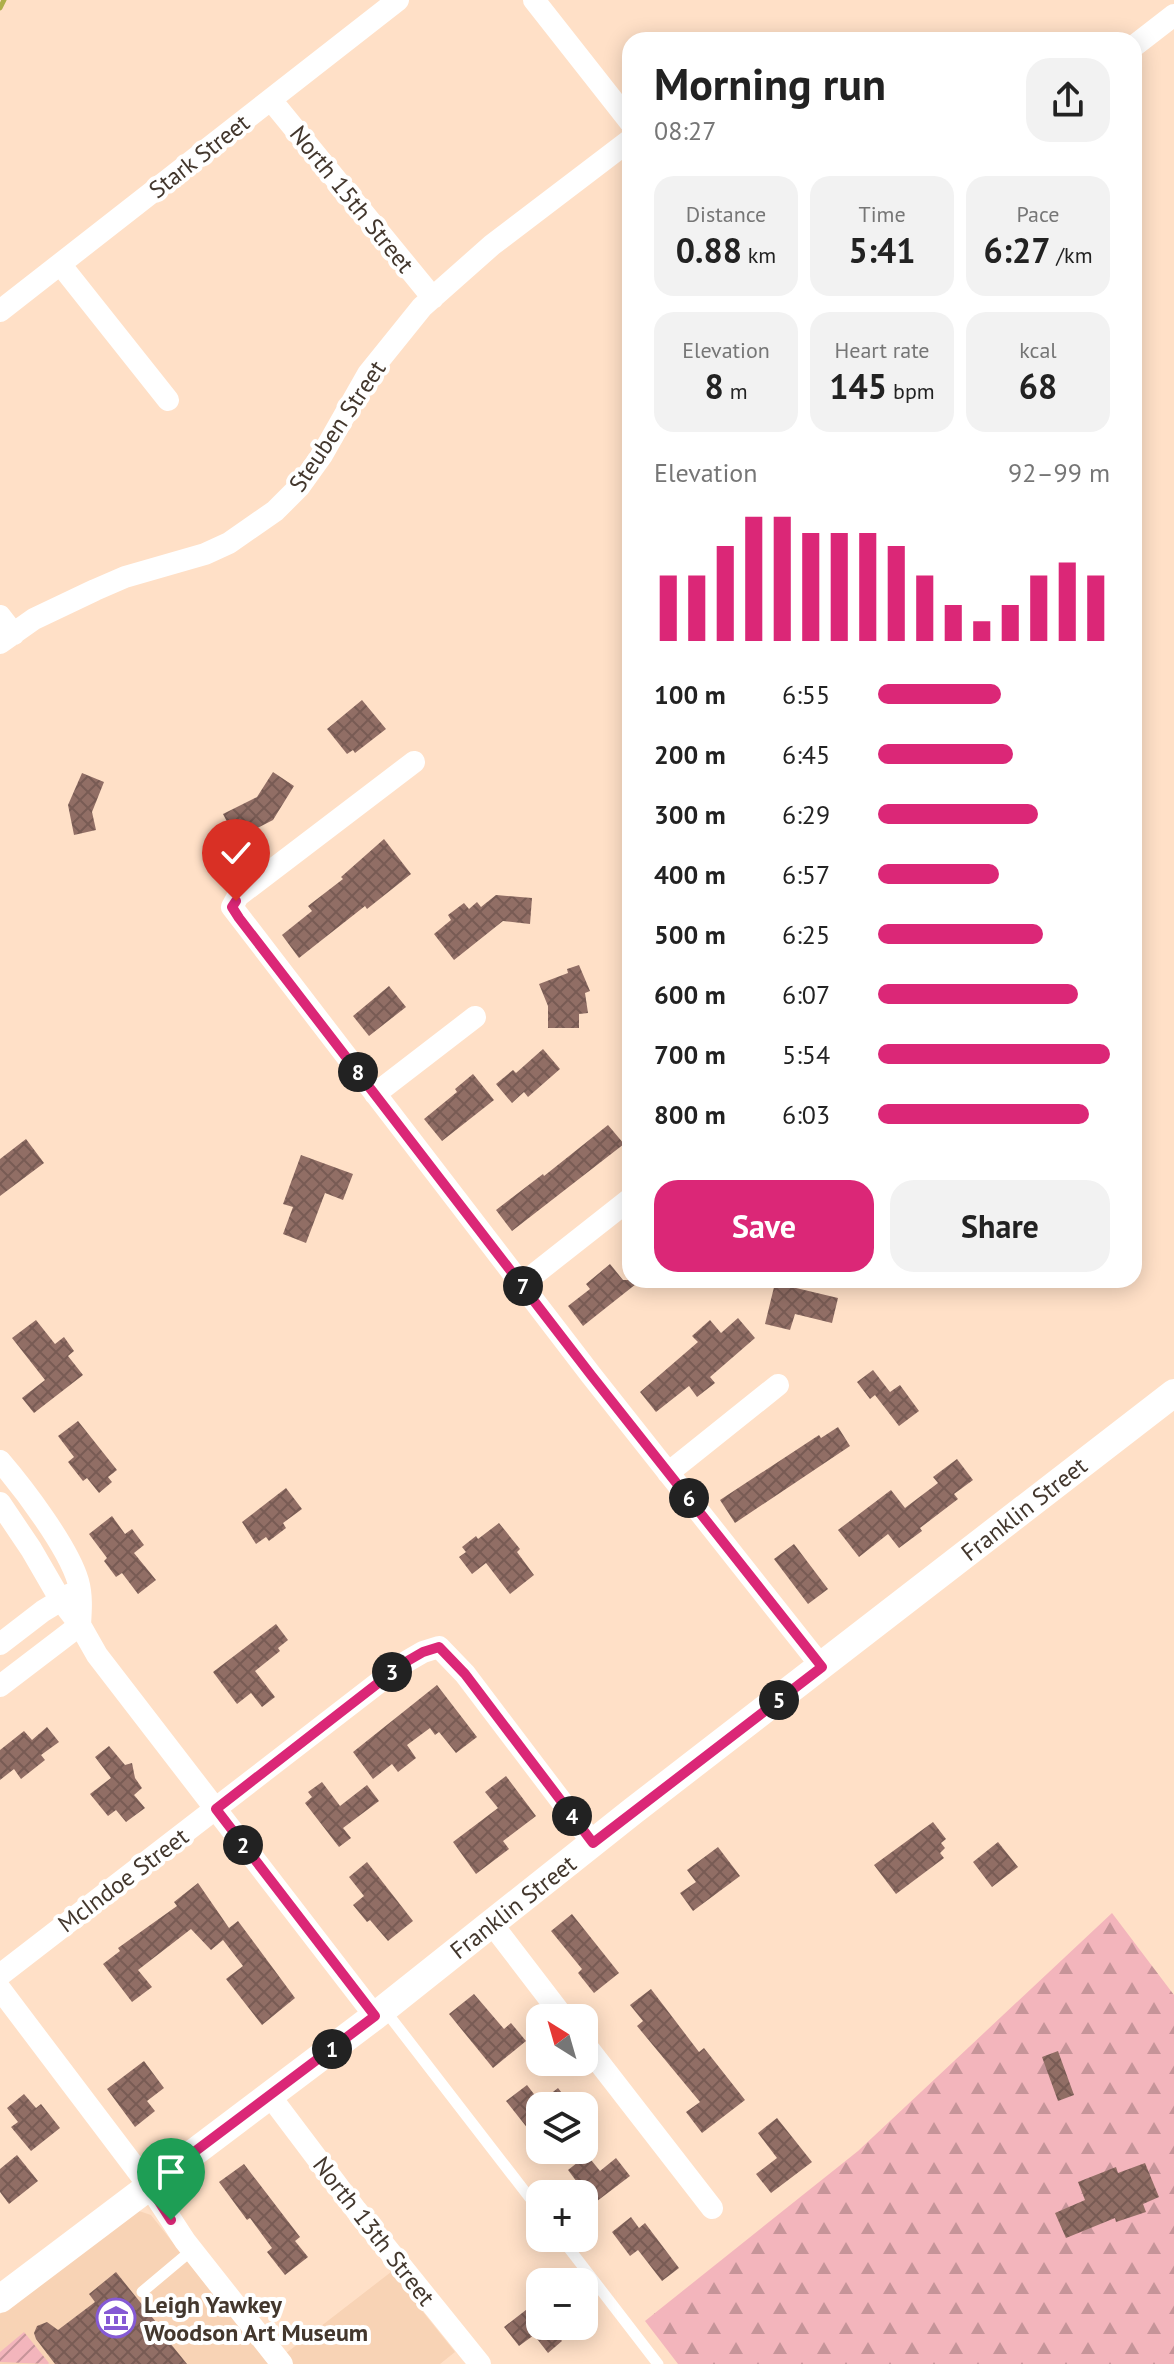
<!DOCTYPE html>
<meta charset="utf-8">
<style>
body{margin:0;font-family:"PT Sans",sans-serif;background:#f2f2f2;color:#222;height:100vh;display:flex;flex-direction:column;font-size:30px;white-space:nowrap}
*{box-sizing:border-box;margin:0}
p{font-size:26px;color:#767676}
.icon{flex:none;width:44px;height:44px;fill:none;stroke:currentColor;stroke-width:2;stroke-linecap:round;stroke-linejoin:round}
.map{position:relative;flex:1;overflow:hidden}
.side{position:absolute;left:622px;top:32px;width:520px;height:1256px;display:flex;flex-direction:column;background:#fff;border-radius:24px;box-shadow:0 4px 20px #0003}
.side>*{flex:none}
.needle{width:52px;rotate:323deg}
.buttons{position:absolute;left:526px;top:2004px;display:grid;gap:16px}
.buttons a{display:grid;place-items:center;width:72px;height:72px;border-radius:16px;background:#fff;box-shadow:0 4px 20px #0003;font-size:40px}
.pin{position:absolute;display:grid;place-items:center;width:68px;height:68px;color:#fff;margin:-82px -34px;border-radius:50% 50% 50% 0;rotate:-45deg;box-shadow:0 0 8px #0007}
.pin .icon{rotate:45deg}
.km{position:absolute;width:40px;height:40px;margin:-20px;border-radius:50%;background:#222;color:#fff;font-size:22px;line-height:40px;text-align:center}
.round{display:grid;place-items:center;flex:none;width:84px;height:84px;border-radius:24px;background:#f2f2f2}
.head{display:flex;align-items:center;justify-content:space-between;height:136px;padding:0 32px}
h1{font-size:44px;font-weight:700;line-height:60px}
.figures{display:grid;grid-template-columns:repeat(3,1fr);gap:12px;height:136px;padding:8px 32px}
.figures div{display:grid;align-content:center;border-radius:20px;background:#f2f2f2;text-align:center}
.figures b{font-size:34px;font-weight:700}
.figures small{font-size:22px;font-weight:400}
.figures p{font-size:22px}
.chart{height:224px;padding:16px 32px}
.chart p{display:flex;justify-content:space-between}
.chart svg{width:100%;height:144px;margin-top:8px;stroke:#db2777;stroke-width:6}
.cta{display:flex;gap:16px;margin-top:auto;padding:16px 32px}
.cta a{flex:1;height:92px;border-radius:24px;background:#db2777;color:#fff;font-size:32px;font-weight:700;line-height:92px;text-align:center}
.cta a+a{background:#f2f2f2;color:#222}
ul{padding:0 32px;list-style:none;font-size:26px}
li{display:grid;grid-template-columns:128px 96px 1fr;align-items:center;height:60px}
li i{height:20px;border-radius:10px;background:#db2777}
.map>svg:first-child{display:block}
.built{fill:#f8d3b5}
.forest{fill:url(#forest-firs)}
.garden{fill:url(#garden-furrows)}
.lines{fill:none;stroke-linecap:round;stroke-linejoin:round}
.stream{stroke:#aeaf4a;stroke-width:5}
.building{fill:url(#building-cross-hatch)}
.service{stroke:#fff;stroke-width:11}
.minor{stroke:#fff;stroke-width:22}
.tertiary{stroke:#fff;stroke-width:28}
.route-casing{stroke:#fff;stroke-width:16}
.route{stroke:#db2777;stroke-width:10}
.labels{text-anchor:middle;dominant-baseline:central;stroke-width:8;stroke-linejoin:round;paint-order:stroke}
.street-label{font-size:24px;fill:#43372d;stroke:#fff}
.poi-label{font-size:24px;font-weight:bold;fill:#43372d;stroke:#fff;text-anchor:start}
</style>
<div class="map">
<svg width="1174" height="2364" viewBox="0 0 1174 2364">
<defs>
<pattern id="forest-firs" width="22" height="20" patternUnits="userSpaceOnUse" patternTransform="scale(2)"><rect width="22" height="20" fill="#f3b5bc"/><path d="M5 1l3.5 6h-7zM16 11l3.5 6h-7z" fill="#c69499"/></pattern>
<pattern id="garden-furrows" width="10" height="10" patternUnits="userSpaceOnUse" patternTransform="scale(2)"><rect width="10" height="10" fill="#f3b5bc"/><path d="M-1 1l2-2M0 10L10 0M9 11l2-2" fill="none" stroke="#c69499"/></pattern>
<pattern id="building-cross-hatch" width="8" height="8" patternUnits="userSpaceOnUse" patternTransform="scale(2)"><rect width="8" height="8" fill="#916e65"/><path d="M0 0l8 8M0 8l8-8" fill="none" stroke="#785b54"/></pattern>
</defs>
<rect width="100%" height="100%" fill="#ffe0c7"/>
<!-- built -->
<path class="built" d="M139,2211L151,2215L269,2364H0V2314L129,2216Z
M391,2272L455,2352L440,2364H272Z"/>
<!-- forest -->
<path class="forest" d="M1112,1913L1174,1995V2364H678L645,2321L858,2151Z"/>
<!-- garden -->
<path class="garden" d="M24,2332L49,2363L48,2364L0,2362V2352Z"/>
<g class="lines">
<!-- stream -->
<path class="stream" d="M0,8L4,0"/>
</g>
<!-- building -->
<path class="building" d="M362,700L386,729L355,753L353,750L347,754L327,729Z
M273,772L294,786L273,820L236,839L223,814L257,797Z
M82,773L104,782L92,812L96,830L74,835L68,805Z
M384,839L411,874L367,909L365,906L299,958L282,935L312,911L308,906L343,879L341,877Z
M496,895L532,898L530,924L503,921L454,960L434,934L451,920L448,915L464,903L469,909L477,902L481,907Z
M579,965L590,991L585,993L588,1013L579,1014V1028H548V1006L539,984L568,973L567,969Z
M389,986L406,1007L369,1036L353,1016Z
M543,1049L560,1069L528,1097L524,1092L512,1103L496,1084L513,1070L516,1073Z
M473,1074L494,1100L442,1141L424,1119L457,1092L455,1089Z
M608,1125L624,1144L512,1231L496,1210L543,1174L544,1176Z
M26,1139L44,1163L0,1196V1159Z
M301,1155L353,1174L343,1200L325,1193L306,1243L283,1234L293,1207L283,1204Z
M610,1264L623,1280H641L583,1326L568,1306L590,1289L586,1284Z
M775,1283L838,1298L832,1323L795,1314L790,1330L765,1324Z
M738,1318L755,1338L710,1377L715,1383L697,1397L689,1386L656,1412L640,1392L698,1342L692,1336L710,1320L721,1333Z
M36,1320L55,1344L64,1337L74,1351L68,1356L83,1375L34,1413L22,1398L45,1380L12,1338Z
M873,1370L890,1392L900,1385L919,1411L899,1426L875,1395L870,1399L857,1382Z
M78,1421L117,1470L108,1477L112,1482L99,1493L87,1478L83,1481L68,1462L74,1457L58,1436Z
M838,1427L850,1446L735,1523L720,1500L819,1435L821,1438Z
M957,1459L973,1480L954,1494L958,1499L920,1528L922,1531L899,1548L888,1534L859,1557L838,1530L891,1490L905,1508L938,1483L933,1477Z
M286,1488L302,1509L283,1523L286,1528L269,1541L266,1537L256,1544L242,1522Z
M112,1516L125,1534L132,1529L144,1545L134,1553L156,1580L138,1594L122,1573L116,1577L104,1561L107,1558L89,1534Z
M499,1523L520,1549L517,1552L534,1575L510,1594L486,1563L472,1574L459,1557L466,1552L462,1547L476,1536L478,1539Z
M794,1544L828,1589L808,1604L774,1559Z
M276,1624L288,1640L278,1648L280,1651L255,1671L275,1697L262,1707L251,1693L237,1704L213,1672Z
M437,1685L477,1737L456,1753L439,1732L435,1735L430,1728L407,1745L416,1758L398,1772L392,1764L373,1779L353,1752Z
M47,1727L59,1742L41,1755L45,1760L21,1779L14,1769L0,1780V1750L24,1731L32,1740Z
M109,1746L125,1765L132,1763L135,1778L142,1788L134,1795L145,1808L126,1822L116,1810L108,1816L90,1794L111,1778L95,1757Z
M506,1776L536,1816L503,1841L509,1849L476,1874L453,1842L498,1808L485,1792Z
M322,1782L340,1806L367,1785L379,1801L343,1828L351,1838L339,1847L305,1803L312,1797L308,1792Z
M933,1822L946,1839L941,1843L945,1848L940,1853L944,1858L896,1894L874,1865Z
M998,1842L1018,1867L992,1887L973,1862Z
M718,1847L740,1876L693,1911L680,1893L696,1882L687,1870Z
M367,1862L413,1921L388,1941L370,1920L367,1922L353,1905L364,1896L349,1877Z
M198,1883L229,1928L238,1921L295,1998L262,2025L226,1979L243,1966L223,1940L211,1950L191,1929L138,1970L152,1987L132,2002L103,1964L120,1951L118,1948L177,1906L174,1902Z
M572,1914L619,1973L594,1993L578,1973L582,1969L551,1931Z
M651,1989L699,2052L704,2048L745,2100L702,2133L686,2112L700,2102L637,2026L643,2021L630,2005Z
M474,1994L504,2029L511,2023L526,2041L493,2068L449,2014Z
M1058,2051L1074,2095L1058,2101L1042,2057Z
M144,2061L164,2088L147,2101L155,2111L135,2127L107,2089Z
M527,2085L540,2102L558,2088L572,2106H540V2144L506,2101Z
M24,2094L36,2108L41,2104L60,2128L31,2151L11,2127L18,2122L7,2108Z
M777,2118L812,2162L771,2193L756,2174L777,2158L758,2133Z
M17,2155L38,2181L9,2204L0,2192V2169Z
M587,2155L600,2171L616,2158L630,2176L584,2211V2194H570L580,2186L568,2170Z
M1145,2163L1159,2197L1143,2204L1146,2212L1116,2222L1115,2218L1066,2238L1055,2213L1085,2200L1078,2182L1116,2167L1118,2173Z
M244,2164L300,2237L295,2241L308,2257L285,2275L267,2252L272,2248L250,2218L247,2220L219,2182Z
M631,2217L639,2228L645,2223L679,2268L662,2281L638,2250L630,2256L612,2232Z
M116,2272L168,2337L166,2338L187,2364H55L36,2339L34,2333L37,2326L47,2322L58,2330L95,2302L89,2294Z
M540,2299V2326H550L562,2341L548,2353L534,2335L519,2346L504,2327Z"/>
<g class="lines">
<!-- service -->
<path class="service" d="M384,2009L540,2211
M561,2238L658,2364
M142,2292L192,2250"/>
<!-- minor -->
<path class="minor" d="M534,0L630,122
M1134,46L1174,15
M271,100L433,298
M60,264L168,400
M0,311L398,0
M0,616L14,634
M0,643L34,619L95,590L125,577L205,554L229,543L275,511L299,487L322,455L368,374L422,307L492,245L630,140
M414,762L238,896L232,907L591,1375L822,1667
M375,1094L475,1017
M522,1284L630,1199
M0,1461C24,1489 68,1547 78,1581C82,1595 81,1610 80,1625L0,1686
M668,1473L778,1385
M0,1503L31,1549L60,1599L80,1625L97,1655L375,2016
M0,1644L43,1611L71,1594
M492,1924L564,2018
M0,1975L404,1663L423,1652L439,1647L465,1674L593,1843
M0,1989L149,2186L185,2241L282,2364
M584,2043L712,2208
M270,2096L356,2210L480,2364"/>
<!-- tertiary -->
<path class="tertiary" d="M0,2299L375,2016L633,1811L1174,1393"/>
</g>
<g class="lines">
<!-- route casing -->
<g class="route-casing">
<path id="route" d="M171,2220L149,2186L375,2016L216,1809L404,1663L423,1652L439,1647L465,1674L593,1843L822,1667L591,1375L239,918L232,907L236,901"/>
</g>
<!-- route -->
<use href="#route" class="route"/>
</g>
<!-- icons -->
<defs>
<g id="museum-ring" transform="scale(2)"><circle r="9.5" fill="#fff" stroke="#855ad4" stroke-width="1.5"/><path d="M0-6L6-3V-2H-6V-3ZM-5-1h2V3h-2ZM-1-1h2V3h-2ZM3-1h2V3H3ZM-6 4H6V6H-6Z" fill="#855ad4"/></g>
</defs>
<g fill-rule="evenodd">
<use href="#museum-ring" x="116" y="2318"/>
</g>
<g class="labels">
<!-- street labels -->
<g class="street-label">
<text transform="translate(199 156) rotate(-38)">Stark Street</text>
<text transform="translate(352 199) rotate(51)">North 15th Street</text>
<text transform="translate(337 426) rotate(-56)">Steuben Street</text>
<text transform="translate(1024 1509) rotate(-38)">Franklin Street</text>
<text transform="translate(123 1880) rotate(-37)">McIndoe Street</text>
<text transform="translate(513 1907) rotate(-38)">Franklin Street</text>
<text transform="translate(374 2231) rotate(52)">North 13th Street</text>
</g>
<!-- poi labels -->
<g class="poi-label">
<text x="144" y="2304">Leigh Yawkey<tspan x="144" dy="28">Woodson Art Museum</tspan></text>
</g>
</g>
</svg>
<div class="buttons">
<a><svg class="needle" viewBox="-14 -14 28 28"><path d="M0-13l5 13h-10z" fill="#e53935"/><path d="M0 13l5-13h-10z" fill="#767676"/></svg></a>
<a><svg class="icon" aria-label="layers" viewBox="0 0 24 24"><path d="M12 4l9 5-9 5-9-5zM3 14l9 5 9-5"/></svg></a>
<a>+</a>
<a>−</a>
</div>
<div class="pin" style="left:171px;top:2220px;background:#1e9e55"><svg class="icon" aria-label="arrive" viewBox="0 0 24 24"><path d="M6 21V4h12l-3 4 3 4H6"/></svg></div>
<div class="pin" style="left:236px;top:901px;background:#d93025"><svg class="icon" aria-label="check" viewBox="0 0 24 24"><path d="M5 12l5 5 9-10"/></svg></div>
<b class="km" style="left:332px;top:2049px">1</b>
<b class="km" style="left:243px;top:1845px">2</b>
<b class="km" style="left:392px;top:1672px">3</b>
<b class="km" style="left:572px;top:1816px">4</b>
<b class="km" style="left:779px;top:1700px">5</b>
<b class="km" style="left:689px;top:1498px">6</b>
<b class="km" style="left:523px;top:1286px">7</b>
<b class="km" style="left:358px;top:1072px">8</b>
<section class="side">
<div class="head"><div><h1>Morning run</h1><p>08:27</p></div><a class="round"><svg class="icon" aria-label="share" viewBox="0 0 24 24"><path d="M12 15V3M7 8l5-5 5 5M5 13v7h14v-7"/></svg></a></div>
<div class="figures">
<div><p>Distance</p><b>0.88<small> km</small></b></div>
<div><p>Time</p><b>5:41</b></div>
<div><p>Pace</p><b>6:27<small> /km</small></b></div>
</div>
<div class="figures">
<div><p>Elevation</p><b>8<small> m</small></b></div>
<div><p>Heart rate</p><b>145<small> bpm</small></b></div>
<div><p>kcal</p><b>68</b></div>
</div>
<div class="chart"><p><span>Elevation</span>92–99 m</p>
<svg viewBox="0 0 160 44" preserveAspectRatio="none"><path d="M5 44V24M15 44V24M25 44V15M35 44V6M45 44V6M55 44V11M65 44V11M75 44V11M85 44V15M95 44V24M105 44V33M115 44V38M125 44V33M135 44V24M145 44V20M155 44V24"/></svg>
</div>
<ul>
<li><b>100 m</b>6:55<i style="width:53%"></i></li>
<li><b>200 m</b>6:45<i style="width:58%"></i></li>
<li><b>300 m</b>6:29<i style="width:69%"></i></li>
<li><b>400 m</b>6:57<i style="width:52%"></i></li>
<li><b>500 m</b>6:25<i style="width:71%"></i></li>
<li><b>600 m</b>6:07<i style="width:86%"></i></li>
<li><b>700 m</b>5:54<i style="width:100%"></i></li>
<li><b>800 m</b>6:03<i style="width:91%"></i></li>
</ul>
<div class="cta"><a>Save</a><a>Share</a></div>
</section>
</div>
